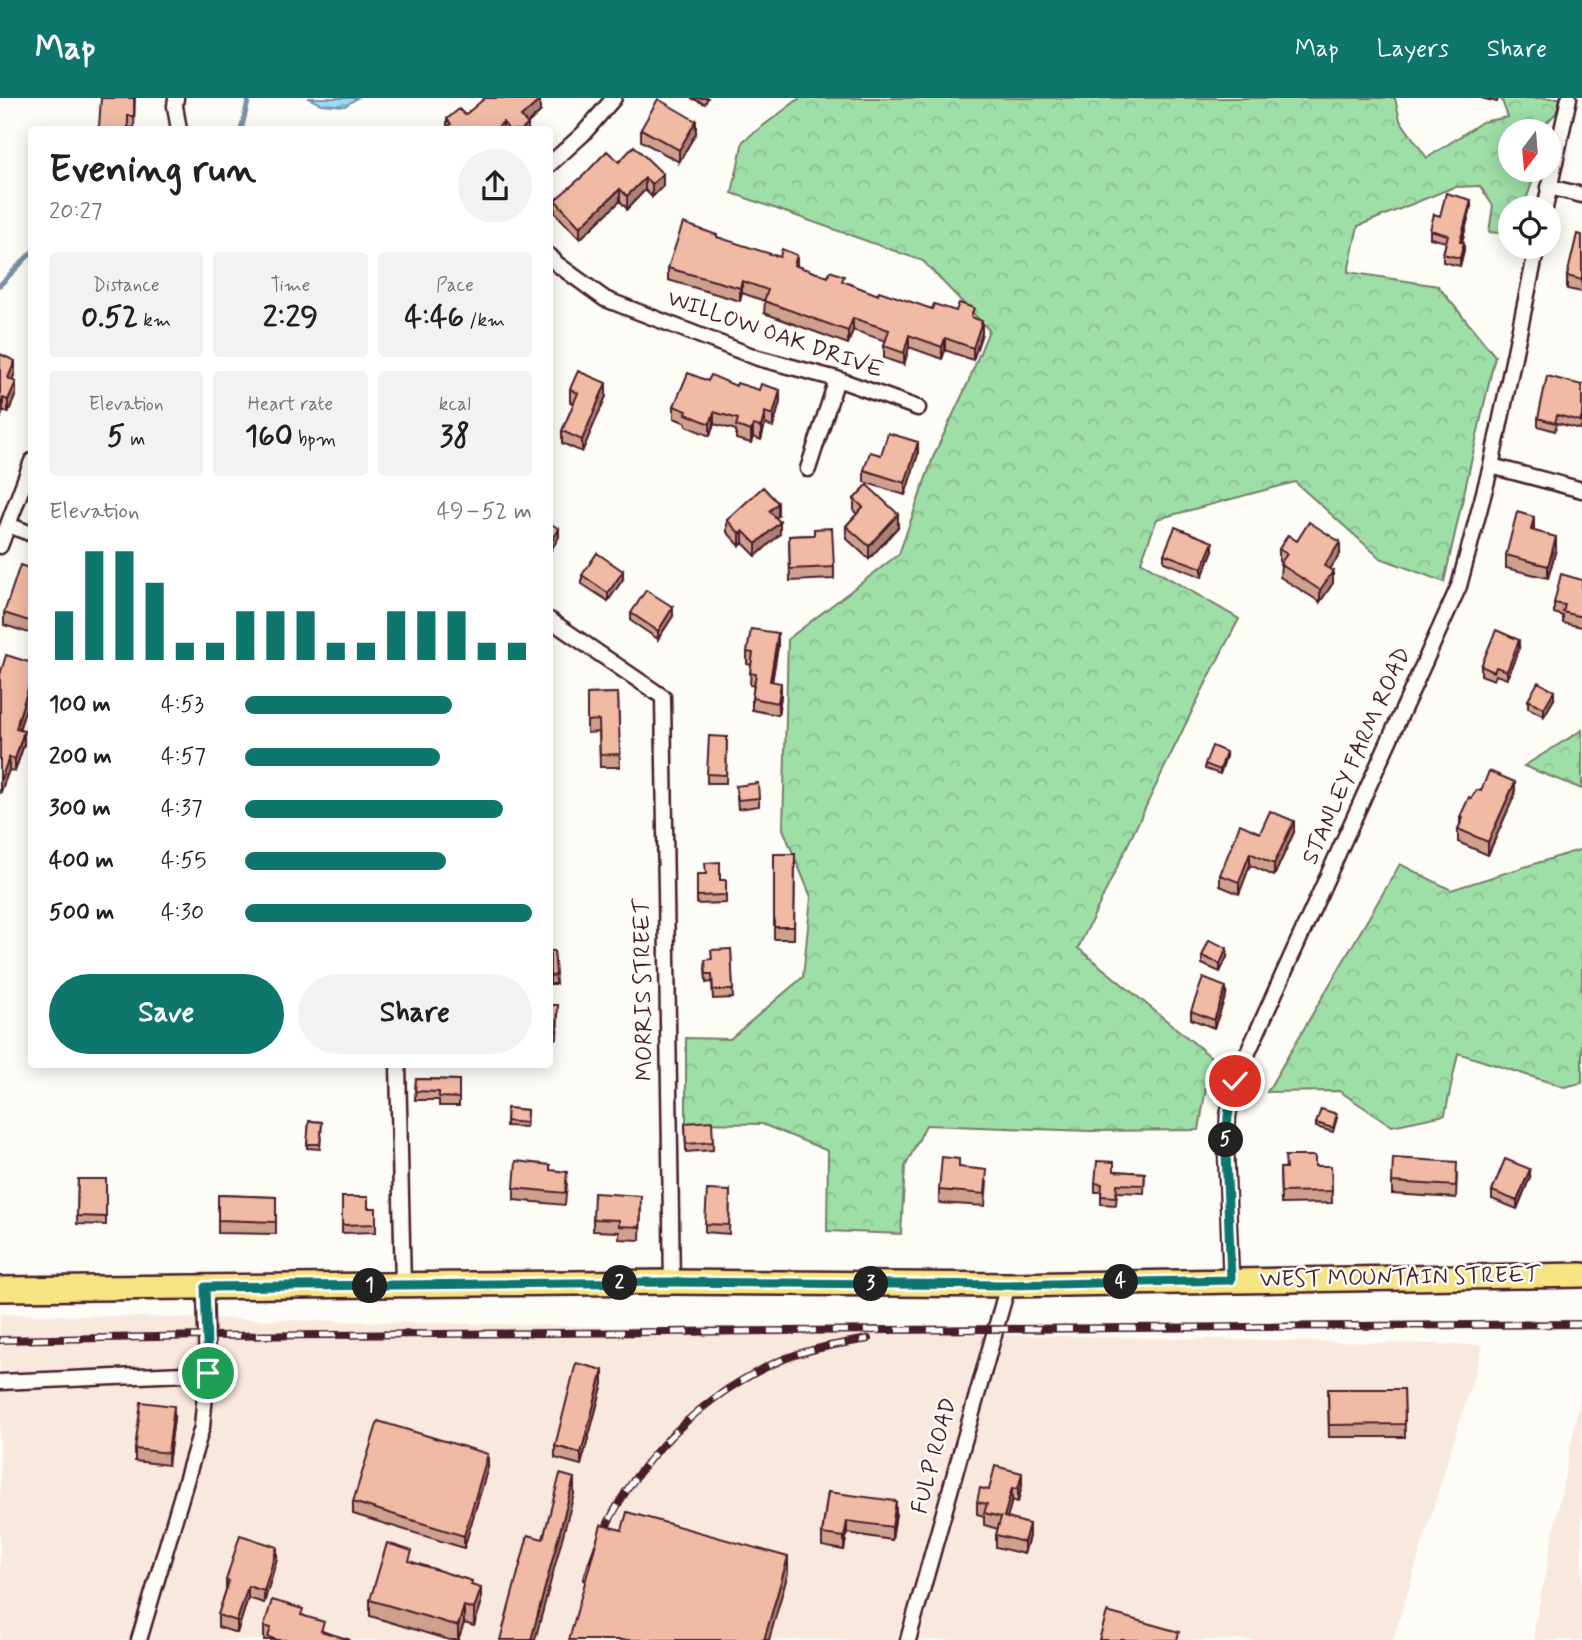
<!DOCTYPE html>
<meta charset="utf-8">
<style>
body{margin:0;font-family:Mynerve,sans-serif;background:#f2f2f2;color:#202124;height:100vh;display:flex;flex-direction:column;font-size:26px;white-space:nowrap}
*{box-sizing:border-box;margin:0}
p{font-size:23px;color:#757577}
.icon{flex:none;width:38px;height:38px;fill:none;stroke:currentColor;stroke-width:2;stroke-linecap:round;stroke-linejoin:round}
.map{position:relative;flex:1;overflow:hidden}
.details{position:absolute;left:28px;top:28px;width:525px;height:942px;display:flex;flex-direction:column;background:#fff;border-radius:7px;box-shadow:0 4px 18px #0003}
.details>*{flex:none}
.needle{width:46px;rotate:196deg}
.buttons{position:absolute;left:1498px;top:21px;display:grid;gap:14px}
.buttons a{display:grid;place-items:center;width:63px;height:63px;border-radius:50%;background:#fff;box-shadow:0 4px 18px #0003;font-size:35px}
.pin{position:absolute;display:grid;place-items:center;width:60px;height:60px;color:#fff;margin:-30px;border:4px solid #fff;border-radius:50%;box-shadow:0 2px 7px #0007}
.km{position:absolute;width:35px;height:35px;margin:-18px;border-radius:50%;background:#222;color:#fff;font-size:19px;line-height:35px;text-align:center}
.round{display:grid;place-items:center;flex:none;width:74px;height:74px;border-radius:37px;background:#f2f2f2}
.headline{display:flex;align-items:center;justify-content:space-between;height:119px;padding:0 21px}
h1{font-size:38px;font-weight:700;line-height:52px}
.metrics{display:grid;grid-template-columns:repeat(3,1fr);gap:10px;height:119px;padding:7px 21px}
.metrics div{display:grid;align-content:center;border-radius:7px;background:#f2f2f2;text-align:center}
.metrics b{font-size:30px;font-weight:700}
.metrics small{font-size:19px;font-weight:400}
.metrics p{font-size:19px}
.chart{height:196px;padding:14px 21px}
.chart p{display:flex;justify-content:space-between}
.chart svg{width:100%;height:126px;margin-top:7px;stroke:#0f766e;stroke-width:6}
.cta{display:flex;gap:14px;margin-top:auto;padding:14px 21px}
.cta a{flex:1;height:80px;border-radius:42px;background:#0f766e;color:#fff;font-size:28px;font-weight:700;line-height:80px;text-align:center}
.cta a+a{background:#f2f2f2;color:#202124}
ul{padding:0 21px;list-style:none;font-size:23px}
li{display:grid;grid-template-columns:112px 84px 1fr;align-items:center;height:52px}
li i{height:18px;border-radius:9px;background:#0f766e}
header{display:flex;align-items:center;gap:42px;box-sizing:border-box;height:98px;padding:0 35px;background:#0f766e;color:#fff}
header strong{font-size:33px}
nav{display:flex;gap:38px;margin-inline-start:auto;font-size:24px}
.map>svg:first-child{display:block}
.built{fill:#f9e8de}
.forest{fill:url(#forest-crowns);stroke:#747e69;stroke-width:2}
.water{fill:url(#water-waves);stroke:#7990a7;stroke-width:2}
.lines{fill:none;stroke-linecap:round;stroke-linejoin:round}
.stream{stroke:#7990a7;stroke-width:5}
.street-casing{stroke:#4a1f2b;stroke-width:19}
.primary-casing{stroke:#4a1f2b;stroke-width:28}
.street{stroke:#fdfcf7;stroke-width:14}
.primary{stroke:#f6e381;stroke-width:23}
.rail-casing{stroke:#4a1f2b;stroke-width:8}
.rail{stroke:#fdfcf7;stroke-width:5;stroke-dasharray:16;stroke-linecap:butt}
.wall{fill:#cfa08d;stroke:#4a1f2b;stroke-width:2}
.shaded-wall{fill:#a98273;stroke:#4a1f2b;stroke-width:2}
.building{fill:#f1baa4;stroke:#4a1f2b;stroke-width:2}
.route-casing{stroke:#fff;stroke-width:14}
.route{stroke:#0f766e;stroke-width:9}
.labels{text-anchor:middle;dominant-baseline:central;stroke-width:5;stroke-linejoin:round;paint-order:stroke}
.street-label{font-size:23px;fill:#4a1f2b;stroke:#fdfcf7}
</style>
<header>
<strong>Map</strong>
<nav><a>Map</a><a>Layers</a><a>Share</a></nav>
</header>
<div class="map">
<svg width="1582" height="1542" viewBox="0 0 1582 1542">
<defs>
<pattern id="forest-crowns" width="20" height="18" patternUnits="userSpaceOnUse" patternTransform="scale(1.75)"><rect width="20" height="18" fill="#9edea7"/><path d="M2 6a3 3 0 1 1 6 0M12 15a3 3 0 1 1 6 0" fill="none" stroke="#8abe90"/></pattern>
<pattern id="water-waves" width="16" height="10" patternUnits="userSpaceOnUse" patternTransform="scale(1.75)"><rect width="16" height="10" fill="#98dcfa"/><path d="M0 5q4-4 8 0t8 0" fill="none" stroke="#84bcd6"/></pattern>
</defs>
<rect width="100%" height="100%" fill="#fdfcf7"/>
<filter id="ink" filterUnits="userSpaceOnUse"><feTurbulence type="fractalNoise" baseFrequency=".0143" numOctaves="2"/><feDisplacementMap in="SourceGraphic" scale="14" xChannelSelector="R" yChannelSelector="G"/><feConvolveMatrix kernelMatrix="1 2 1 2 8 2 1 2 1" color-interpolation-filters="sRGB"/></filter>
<g filter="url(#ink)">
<!-- built -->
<path class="built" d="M0,1216L1483,1247L1393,1542H0Z
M1582,1291V1542H1535L1534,1532Z"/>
<!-- forest -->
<path class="forest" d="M800,0H1395L1400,22L1427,60L1482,24L1508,19L1501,0H1560L1556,15L1539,33H1510V72H1530L1533,82L1523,110H1510V136L1489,134L1493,108L1480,88L1454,89L1358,128L1348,174L1438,188L1495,258L1444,484L1380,460L1295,384L1157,421L1141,464L1239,521C1181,629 1132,741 1078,850L1211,959L1199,1032L1090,1033L926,1027L905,1069L901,1136L827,1133L828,1053L762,1026L686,1025V940L730,941L803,879L811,799L783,731L788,541L899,456L934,357L967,287L989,232L923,163L732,95L743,43Z
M1582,632V691L1524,668Z
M1582,751V985L1564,989L1458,955L1445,1017L1392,1028L1339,993L1267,994L1400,766L1451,792Z"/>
<!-- water -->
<path class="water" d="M308,0H357L345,8L321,6Z"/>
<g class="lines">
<!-- stream -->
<path class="stream" d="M241,32L249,0
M0,187L32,154"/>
<!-- street casing -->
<g class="street-casing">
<path id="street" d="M176,0L175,8L179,32
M550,66L583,36L614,0
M1549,89L1582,97
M1545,110L1569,0
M550,158L557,166L605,201L758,260L837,281L918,310
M1491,368L1582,392
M808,371L837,281
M8,427L32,436
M0,448L32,363
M550,522L663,599L672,1184
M398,966L403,1188
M1231,1182L1226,1053L1228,1018L1235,983L1459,488L1491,368L1537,149
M0,1284L207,1275
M139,1542L202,1329L207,1275L205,1189
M908,1542L1008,1187"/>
</g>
<!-- primary casing -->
<g class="primary-casing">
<path id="primary" d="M0,1191L672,1184L1008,1187L1582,1177"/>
</g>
<!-- street -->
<use href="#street" class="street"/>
<!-- primary -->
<use href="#primary" class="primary"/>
<!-- rail casing -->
<g class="rail-casing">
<path id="rail" d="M0,1242L207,1238L1582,1226
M587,1481C612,1384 693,1299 784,1261C811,1250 840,1246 868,1241"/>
</g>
<!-- rail -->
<use href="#rail" class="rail"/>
</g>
<!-- wall -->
<path class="wall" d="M135,0L134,30L99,29Z
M691,0H708L705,6Z
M1481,0H1498L1497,4Z
M540,14L528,25V32H445L447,30V21L465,17Z
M641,31L696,35L679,64L641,43Z
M619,64L663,88L652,99L645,92L627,111L620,103L580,141L555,115V102Z
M1471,109L1462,144L1464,152L1460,168L1443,164V156L1446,144L1430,140V132L1440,118Z
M1582,137V194L1567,191V178Z
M717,139L797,169L828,179L844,184L878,197L932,211L974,220L982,235L973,262L945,252L942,261L909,249L904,267L884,260V248L886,243L853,232L848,246L764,215L765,203L742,195L740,203L668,182V170Z
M0,256L15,275L12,282L16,296L8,315L3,312L0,322Z
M708,283L736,288L780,304L773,329L765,326L761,342L753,339L751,345L736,341V332L714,326L710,338L686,328V325L674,320V308Z
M1582,287V326L1580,331L1557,325L1555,333L1538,328V320Z
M570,291L606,298L582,354L562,345V333L574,306L570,304Z
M918,356L905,397L864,384V372L881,357Z
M854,401L898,429L869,461L846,440V428L857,416L854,413Z
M778,418L775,420L780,436L756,458L743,445L740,448L727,434V422Z
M1534,431V433L1556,451L1548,480L1506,470V457Z
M814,437L834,469V481L790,483L789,438Z
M1297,443L1340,456L1330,471L1333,485L1320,504L1280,479L1281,465L1279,463V451Z
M1213,452L1202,479L1164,464V456Z
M32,471V536L4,527V515Z
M582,477L623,481L608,503L582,486Z
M1582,482V529L1563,525V518L1554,515V505Z
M631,515L673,518L658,541L631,523Z
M778,548L772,584L781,598L778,617L752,612V600L754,588L750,587L751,567L747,566V554Z
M1519,550L1507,581L1496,577L1494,582L1481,577V568Z
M32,565V601L29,600L19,632L24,646L15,673L9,672L0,696Z
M618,595L620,669H600L599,634L587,635V596Z
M1554,601L1544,618L1528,610V602Z
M727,639L726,685H707V676Z
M1226,658L1220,676L1205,671V666Z
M736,688L759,700V708L738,711Z
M1481,693L1515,696L1488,757L1458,744V731L1460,727V719L1471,700Z
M1294,734L1274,778L1250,767L1239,796L1220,788V777L1260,735Z
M774,756H795L794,841H774Z
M697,776L720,782H726V805L697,806Z
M731,851L733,900L713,901L712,884L706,885L705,870L711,861Z
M550,853H554L556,886H550Z
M1202,858L1227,859L1220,874L1202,866Z
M1226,897L1214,930L1191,921V913Z
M550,907L558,916L557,941L550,940Z
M416,981L459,982V1008H439V1002H415Z
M507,1010L527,1012L526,1029L506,1028Z
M1337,1020L1333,1034L1316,1029V1025Z
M309,1023L322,1024L320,1051L307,1050Z
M685,1025L713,1044V1052L686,1054Z
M1315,1068H1331L1332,1105L1281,1106L1280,1070Z
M1114,1073L1145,1075L1144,1095L1117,1094L1116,1107L1101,1106V1094H1095V1085Z
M1457,1076L1456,1100L1392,1096V1084Z
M1530,1079L1517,1111L1492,1101V1093Z
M78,1081H106V1127L77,1126Z
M987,1084L985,1108L939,1105V1092Z
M567,1086L565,1107L514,1102V1090Z
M730,1093L729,1136L705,1134V1126Z
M218,1097L276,1099V1136L218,1135Z
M342,1099L368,1110H376V1134L342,1135Z
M641,1110L640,1142L619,1141V1134L593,1133V1121Z
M603,1285L581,1367L555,1360V1348Z
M1328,1291H1404L1405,1339H1329Z
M174,1320L168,1367L135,1363V1351Z
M488,1369L464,1450L353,1416V1404Z
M1022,1387L1018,1404L1012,1402L1007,1420L1029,1438L1024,1456L996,1449V1437L998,1431L984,1427V1418L977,1416V1404L989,1392Z
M828,1394L896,1415L892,1442L847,1435L844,1452L822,1448V1436Z
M277,1460L264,1505L248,1500L237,1535L218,1529V1517L226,1492V1482Z
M412,1464L472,1487L481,1506L474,1528L464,1525L458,1542H449L370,1518V1502Z
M303,1517L324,1534L350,1542H264V1528Z"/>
<!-- shaded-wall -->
<path class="shaded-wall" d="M540,2V14L521,31V19Z
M696,23V35L679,64V52Z
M503,24V32H495Z
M663,76V88L652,99V86Z
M645,80V92L627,111V98Z
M620,91V103L580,141V129Z
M1471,102V109L1460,151V144Z
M1464,144V152L1460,168V160Z
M797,157V169L794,167Z
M742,183V195L740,203V190Z
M853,220V232L848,246V233Z
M982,223V235L973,262V250Z
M909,237V249L904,267V255Z
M945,240V252L942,261V249Z
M15,263V275L8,292V280Z
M16,284V296L8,315V302Z
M606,285V298L582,354V342Z
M780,292V304L773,329V317Z
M3,300V312L0,322V310Z
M714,314V326L710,338V326Z
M765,314V326L761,342V329Z
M753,327V339L751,345V333Z
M918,344V356L905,397V385Z
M778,405V418L769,425V413Z
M898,416V429L869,461V448Z
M1534,419V431L1531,444V432Z
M780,424V436L756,458V446Z
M559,431V439L550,454V446Z
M743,433V445L740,448V436Z
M1556,439V451L1548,480V468Z
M1213,444V452L1202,479V470Z
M1340,444V456L1324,480V468Z
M623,473V481L608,503V495Z
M1333,473V485L1320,504V492Z
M673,509V518L658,541V533Z
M778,535V548L770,596V583Z
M1519,542V550L1507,581V573Z
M781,585V598L778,617V605Z
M29,588V600L19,631L16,643V631L19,619Z
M1554,593V601L1544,618V610Z
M24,633V646L15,673V661Z
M1226,654V658L1220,676V672Z
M9,659V672L0,696V684Z
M1515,684V696L1488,757V744Z
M1294,723V734L1274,778V766Z
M1250,755V767L1239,796V784Z
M1227,850V859L1220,874V866Z
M1226,889V897L1214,930V922Z
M1530,1071V1079L1517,1111V1103Z
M603,1272V1285L581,1367V1355Z
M174,1308V1320L168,1367V1355Z
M488,1356V1369L464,1450V1438Z
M1022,1375V1387L1018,1404V1391Z
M574,1380V1396L535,1542H531Z
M1012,1390V1402L1004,1431V1419Z
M896,1403V1415L892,1442V1429Z
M847,1423V1435L844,1452V1439Z
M1029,1426V1438L1024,1456V1444Z
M277,1449V1460L264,1505V1493Z
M788,1459V1475L769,1542H764Z
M248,1488V1500L237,1535V1523Z
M481,1490V1506L474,1528V1511Z
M464,1508V1525L458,1542V1528Z"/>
<!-- building -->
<path class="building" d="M101,0H134V18H128V32H81V29H99Z
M485,0H539L540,2L521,19L528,26L522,32H509L503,24L495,32H445L451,26L447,21L459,11L465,17Z
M658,1L696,23L679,52L641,31Z
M634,48L663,76L652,86L645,80L627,98L620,91L580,129L555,102L584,77L607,53L619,64Z
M1446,95L1471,102L1460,144H1464L1460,160L1443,156L1448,137L1430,132L1434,116L1440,118Z
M683,125L717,137V139L780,159L782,151L797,157L794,167L828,179L830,173L844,178L842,183L878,197L879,193L932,211L934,206L956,213L959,205L974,210L971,219L982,223L973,250L945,240L942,249L909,237L904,255L884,248L889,232L853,220L848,233L764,203L768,192L742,183L740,190L668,170Z
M1577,136L1582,137V182L1567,178Z
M0,256L15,263L8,280L16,284L8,302L3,300L0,310Z
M578,273L606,285L582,342L562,333L578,295L570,291Z
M688,275L708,283L711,277L736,288L737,285L759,292L761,286L780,292L773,317L765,314L761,329L753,327L751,333L736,328L738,321L714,314L710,326L686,316L687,313L674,308Z
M1547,278L1582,287V318L1580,323L1557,317L1555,325L1538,320Z
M888,335L918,344L905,385L864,372L870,354L881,357Z
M867,387L898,416L869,448L846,428L863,409L854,401Z
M763,389L778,405L769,413L780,424L756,446L743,433L740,436L727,422Z
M1517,414L1534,419L1531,432L1556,439L1548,468L1506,457Z
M1309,424L1340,444L1324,468L1333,473L1320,492L1280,466L1287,456L1279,451L1288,437L1297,443Z
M550,425L559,431L550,446Z
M1175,429L1213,444L1202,470L1164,456Z
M832,430L834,469L790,471L789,438L814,437V431Z
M597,455L623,473L608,495L582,477Z
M20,467L32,471V524L4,515Z
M1561,476L1582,482V519L1563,514L1565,507L1554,505Z
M646,492L673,509L658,533L631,515Z
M751,531L778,535L770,583L781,585L778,605L752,600L756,576L750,575L753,555L747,554Z
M1496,532L1519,542L1507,573L1496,569L1494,574L1481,568Z
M6,557L32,565V589L29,588L19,619L16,631L24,633L15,661L9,659L0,684V577Z
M1538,584L1554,593L1544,610L1528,602Z
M618,595L620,656L600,657L599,622L587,623V596Z
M709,638L727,639L726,677L707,676Z
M1212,648L1226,654L1220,672L1205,666Z
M1489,673L1515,684L1488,744L1458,731L1463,720L1460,719L1469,699L1471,700L1477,692L1481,693Z
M758,685L759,700L738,702L736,688Z
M1270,713L1294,723L1274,766L1250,755L1239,784L1220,777L1240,726L1260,735Z
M774,756H795L794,829H774Z
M720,764V782H726V797L697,798V776H706L705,765Z
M1209,842L1227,850L1220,866L1202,858Z
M731,851L733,892H713L712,876H706L705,862L712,861L711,852Z
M550,853H554L556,877L550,878Z
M1203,880L1226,889L1214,922L1191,913Z
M550,907H558L557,933L550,932Z
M416,981L459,982V1000L439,999V994L415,993Z
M507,1010L527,1012L526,1025L506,1023Z
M1321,1011L1337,1016L1333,1030L1316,1025Z
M309,1023L322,1024L320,1046H307Z
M712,1023L713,1044L686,1046L685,1025Z
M1285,1058H1315V1068H1331L1332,1093L1281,1094L1280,1070H1286Z
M942,1059L959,1061V1069L987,1072L985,1096L939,1092Z
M1393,1060L1457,1064L1456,1088L1392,1084Z
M1505,1061L1530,1071L1517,1103L1492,1093Z
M516,1063L550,1067V1072L567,1074L565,1095L514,1090Z
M1097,1063L1114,1064V1073L1145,1075L1144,1087L1117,1086L1116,1099L1101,1098L1102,1086L1095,1085Z
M78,1081H106V1119L77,1118Z
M707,1092L730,1093L729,1127L705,1126Z
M594,1095L641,1098L640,1129L619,1128V1122L593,1121Z
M218,1097L276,1099V1124L218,1122Z
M342,1099H368V1110H376V1126L342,1127Z
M576,1265L603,1272L581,1355L555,1348Z
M1328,1291H1404L1405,1326L1329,1327Z
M141,1304L174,1308L168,1355L135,1351Z
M378,1323L488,1356L464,1438L353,1404Z
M995,1368L1022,1375L1018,1391L1012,1390L1004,1419L1029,1426L1024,1444L996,1437L1001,1419L984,1415L987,1406L977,1404L980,1390L989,1392Z
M560,1376L574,1380L531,1542H500L528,1437L543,1441Z
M828,1394L896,1403L892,1429L847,1423L844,1439L822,1436Z
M627,1414L788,1459L764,1542H569L601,1427L622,1432Z
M240,1437L277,1449L264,1493L248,1488L237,1523L218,1517L229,1483L226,1482Z
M387,1445L412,1453L409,1463L472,1483L471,1487L481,1490L474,1511L464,1508L458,1528L370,1502Z
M272,1502L303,1511L301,1517L324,1524L321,1533L350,1542H277L268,1539L271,1530L264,1528Z
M1107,1514L1179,1534L1177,1542H1099Z"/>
</g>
<g class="lines" filter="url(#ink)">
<!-- route casing -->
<g class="route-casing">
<path id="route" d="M208,1275L205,1189L672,1184L1008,1187L1231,1182L1226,1054L1228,1018L1235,983"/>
</g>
<!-- route -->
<use href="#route" class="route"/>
</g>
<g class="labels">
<!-- street labels -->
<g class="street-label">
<text transform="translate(775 237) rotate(19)">WILLOW OAK DRIVE</text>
<text transform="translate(1357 658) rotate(-66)">STANLEY FARM ROAD</text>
<text transform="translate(644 892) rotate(-91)">MORRIS STREET</text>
<text transform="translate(1400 1180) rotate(-1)">WEST MOUNTAIN STREET</text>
<text transform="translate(935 1358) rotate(-75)">FULP ROAD</text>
</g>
</g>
</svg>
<div class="buttons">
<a><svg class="needle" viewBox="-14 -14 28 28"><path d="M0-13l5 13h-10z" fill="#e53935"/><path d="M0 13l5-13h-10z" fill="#757577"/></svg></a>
<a><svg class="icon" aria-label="locate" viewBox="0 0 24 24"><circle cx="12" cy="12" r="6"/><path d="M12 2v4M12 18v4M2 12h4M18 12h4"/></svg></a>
</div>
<div class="pin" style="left:208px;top:1275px;background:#1e9e55"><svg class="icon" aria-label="arrive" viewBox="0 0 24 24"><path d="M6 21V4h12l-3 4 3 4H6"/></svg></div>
<div class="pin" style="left:1235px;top:983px;background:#d93025"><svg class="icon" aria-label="check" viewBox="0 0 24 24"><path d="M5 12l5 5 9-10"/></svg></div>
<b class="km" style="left:370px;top:1188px">1</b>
<b class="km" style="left:620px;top:1185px">2</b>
<b class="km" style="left:871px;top:1186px">3</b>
<b class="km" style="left:1121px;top:1184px">4</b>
<b class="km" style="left:1226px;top:1042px">5</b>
<section class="details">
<div class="headline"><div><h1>Evening run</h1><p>20:27</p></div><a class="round"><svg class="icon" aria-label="share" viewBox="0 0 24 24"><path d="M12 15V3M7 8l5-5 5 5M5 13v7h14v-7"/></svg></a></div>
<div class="metrics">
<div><p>Distance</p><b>0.52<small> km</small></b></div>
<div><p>Time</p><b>2:29</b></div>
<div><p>Pace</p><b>4:46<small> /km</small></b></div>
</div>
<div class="metrics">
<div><p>Elevation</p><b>5<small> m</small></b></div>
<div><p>Heart rate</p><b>160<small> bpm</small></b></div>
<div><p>kcal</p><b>38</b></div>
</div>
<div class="chart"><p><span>Elevation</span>49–52 m</p>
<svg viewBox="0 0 160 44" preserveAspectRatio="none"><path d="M5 44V27M15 44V6M25 44V6M35 44V17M45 44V38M55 44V38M65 44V27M75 44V27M85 44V27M95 44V38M105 44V38M115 44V27M125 44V27M135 44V27M145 44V38M155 44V38"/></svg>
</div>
<ul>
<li><b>100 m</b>4:53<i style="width:72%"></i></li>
<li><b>200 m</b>4:57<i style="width:68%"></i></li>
<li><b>300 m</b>4:37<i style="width:90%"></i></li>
<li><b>400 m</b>4:55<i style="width:70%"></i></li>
<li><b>500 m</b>4:30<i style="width:100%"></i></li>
</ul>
<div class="cta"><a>Save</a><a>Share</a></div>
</section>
</div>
